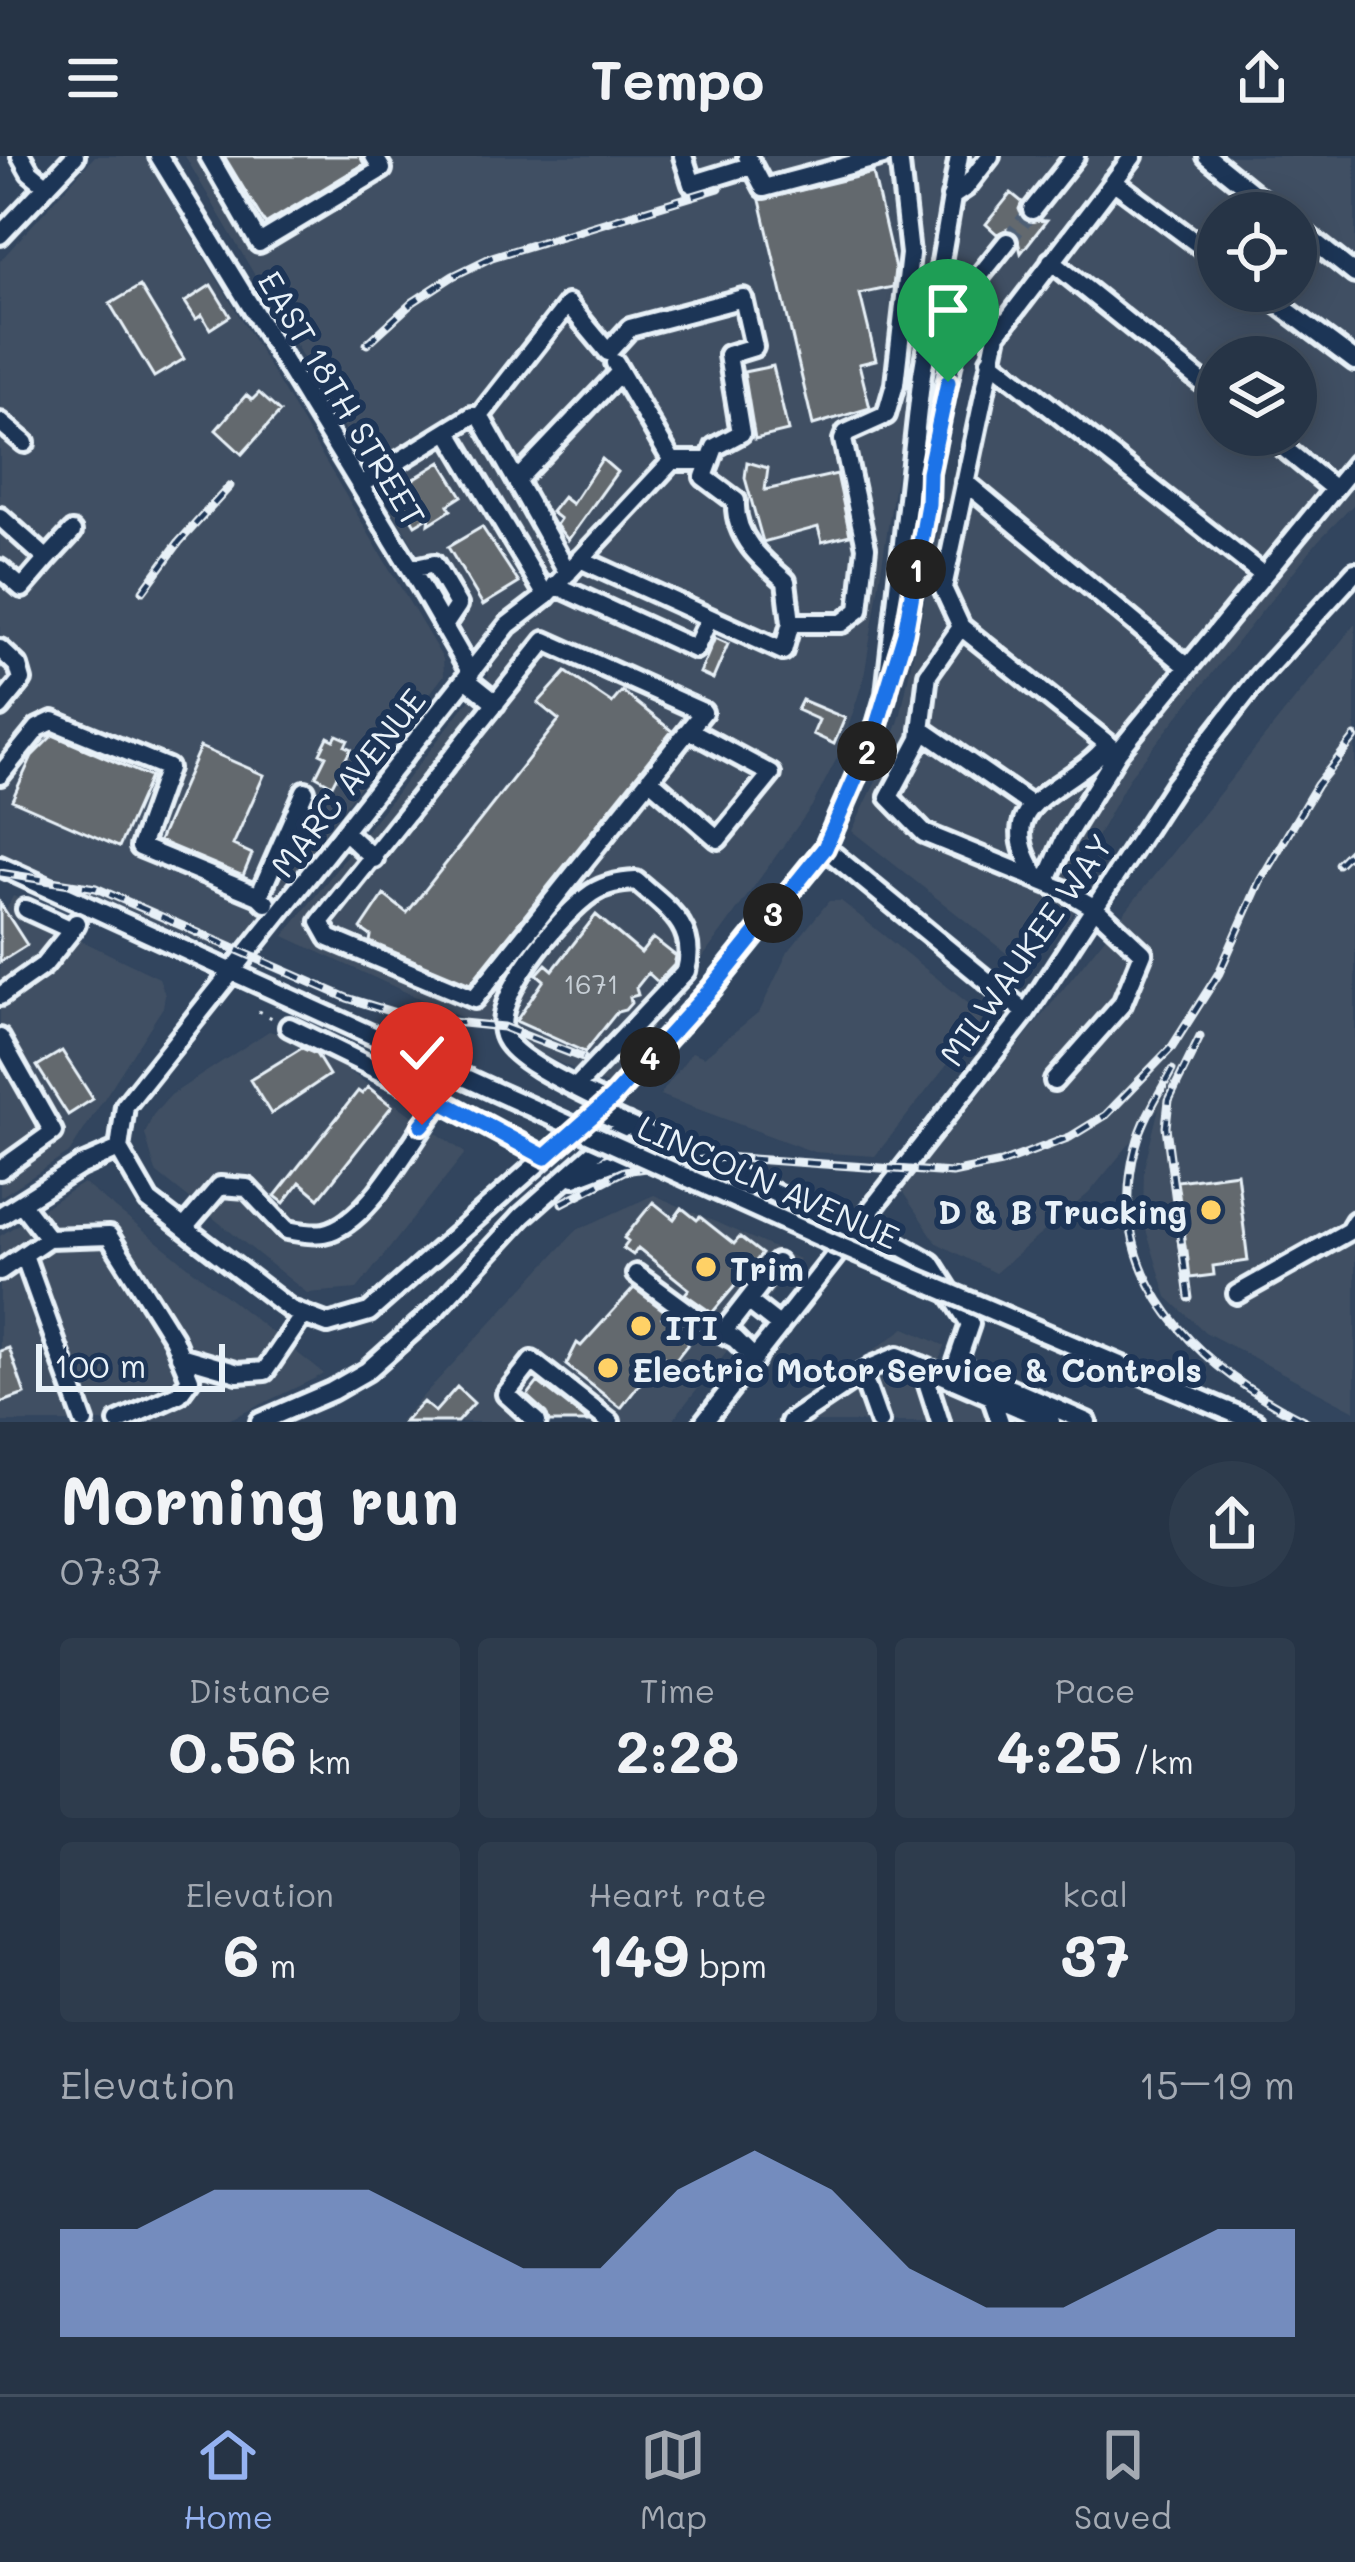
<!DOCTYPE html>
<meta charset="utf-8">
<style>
body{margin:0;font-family:Mali,sans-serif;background:#2e3c4d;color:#f1f3f6;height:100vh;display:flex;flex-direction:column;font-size:45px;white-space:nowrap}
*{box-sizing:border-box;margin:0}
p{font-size:39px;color:#a4aab3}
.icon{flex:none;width:66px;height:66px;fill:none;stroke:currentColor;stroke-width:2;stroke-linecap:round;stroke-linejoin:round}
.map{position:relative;height:1266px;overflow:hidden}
.drawer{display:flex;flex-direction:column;background:#263446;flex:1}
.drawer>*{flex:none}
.fabs{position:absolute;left:1197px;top:36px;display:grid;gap:24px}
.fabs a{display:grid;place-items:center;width:120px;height:120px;border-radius:50%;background:#263446;box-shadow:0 6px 30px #0003,0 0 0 3px #424f5f;font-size:60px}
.scale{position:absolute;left:36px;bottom:30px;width:189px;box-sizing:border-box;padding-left:12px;border:6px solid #e8f1f8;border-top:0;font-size:33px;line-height:42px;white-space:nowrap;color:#e8f1f8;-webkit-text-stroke:9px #1d3557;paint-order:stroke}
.pin{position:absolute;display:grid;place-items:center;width:102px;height:102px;color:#fff;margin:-123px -51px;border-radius:50% 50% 50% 0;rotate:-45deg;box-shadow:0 0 12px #0007}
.pin .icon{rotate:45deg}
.km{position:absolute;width:60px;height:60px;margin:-30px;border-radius:50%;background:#222;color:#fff;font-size:33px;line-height:60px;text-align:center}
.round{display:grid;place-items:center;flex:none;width:126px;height:126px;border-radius:63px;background:#2e3c4d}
.headline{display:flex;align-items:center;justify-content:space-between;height:204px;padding:0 60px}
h1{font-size:66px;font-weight:800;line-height:90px}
.metrics{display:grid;grid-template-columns:repeat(3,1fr);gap:18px;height:204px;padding:12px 60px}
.metrics div{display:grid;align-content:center;border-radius:12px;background:#2e3c4d;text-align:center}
.metrics b{font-size:60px;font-weight:800}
.metrics small{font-size:33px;font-weight:400}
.metrics p{font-size:33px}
.chart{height:336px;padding:24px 60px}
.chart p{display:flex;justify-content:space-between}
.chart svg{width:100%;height:216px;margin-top:12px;fill:#95b2f1;opacity:.7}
header{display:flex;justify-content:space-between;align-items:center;height:156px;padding:0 60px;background:#263446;font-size:54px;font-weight:800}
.tab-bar{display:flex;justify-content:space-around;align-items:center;height:168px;border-top:3px solid #424f5f;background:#263446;font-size:33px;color:#a4aab3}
.tab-bar a{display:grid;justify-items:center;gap:6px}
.tab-bar .selected{color:#95b2f1}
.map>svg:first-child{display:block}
.built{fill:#415063;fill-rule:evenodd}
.building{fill:#63696e;stroke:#e8f1f8;stroke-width:3}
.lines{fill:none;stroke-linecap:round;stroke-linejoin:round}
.minor-tunnel{stroke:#4d5f75;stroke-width:16;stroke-dasharray:16 8;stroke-linecap:butt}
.minor-casing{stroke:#e8f1f8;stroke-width:26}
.path{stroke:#e8f1f8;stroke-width:3;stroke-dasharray:3 9;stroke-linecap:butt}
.minor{stroke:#1d3557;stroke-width:16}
.rail-casing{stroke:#e8f1f8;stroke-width:9}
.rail{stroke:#1d3557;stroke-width:4.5;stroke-dasharray:14;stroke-linecap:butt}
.minor-bridge-casing{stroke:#e8f1f8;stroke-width:26;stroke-linecap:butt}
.minor-bridge{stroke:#1d3557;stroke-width:16}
.route-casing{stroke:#fff;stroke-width:24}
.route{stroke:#1a73e8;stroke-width:15}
.poi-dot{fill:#ffd166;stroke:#1d3557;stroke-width:4.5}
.labels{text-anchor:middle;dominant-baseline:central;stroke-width:12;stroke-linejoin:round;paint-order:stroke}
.number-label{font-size:27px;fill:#c7cfd6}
.street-label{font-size:33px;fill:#e8f1f8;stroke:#1d3557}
.poi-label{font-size:33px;font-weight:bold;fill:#e8f1f8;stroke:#1d3557;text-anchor:start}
</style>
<header><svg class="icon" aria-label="menu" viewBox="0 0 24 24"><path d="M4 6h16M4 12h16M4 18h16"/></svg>Tempo<svg class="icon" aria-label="share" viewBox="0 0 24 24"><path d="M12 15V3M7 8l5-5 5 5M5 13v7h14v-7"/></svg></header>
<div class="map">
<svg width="1355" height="1266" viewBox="0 0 1355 1266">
<rect width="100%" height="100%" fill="#32455e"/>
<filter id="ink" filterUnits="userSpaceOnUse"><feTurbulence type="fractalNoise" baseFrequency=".00833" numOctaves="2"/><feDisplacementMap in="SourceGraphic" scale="24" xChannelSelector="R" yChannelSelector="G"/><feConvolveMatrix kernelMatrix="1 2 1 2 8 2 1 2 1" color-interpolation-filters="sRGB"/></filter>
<g filter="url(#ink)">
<!-- built -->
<path class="built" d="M95,0H144L443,503L444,519L251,774L235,788L218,793L0,697V105Z
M185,0H1355V347L1318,385L1130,620L1074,723L1089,731L1070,763L1060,749L1024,811L852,675L885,607L901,558L937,380L993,166L977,187L953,181L933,210L914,207L864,521L841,594L812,650L610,930L284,780L489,519ZM1218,57H1296V135H1218ZM1218,201H1296V279H1218Z
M1355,468V1255L1205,1176L1167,1141L1143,1064L1144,1012L1159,952L1089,1037L995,1117L937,1087L902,1035Z
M13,740L85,774L80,784L159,822L165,839L163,851L69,997L0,1041V754L7,752Z
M829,745H841L985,861L875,1000L814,996L660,939L692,896L704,901L760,855L788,796Z
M269,875L309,887L465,997L357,1133L307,1137L156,1016L145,978L153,959L171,939Z
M83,1027L324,1218L224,1266H0V1080Z
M654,1039L799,1103L671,1266H399L577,1074Z
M905,1172L945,1190L937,1208L1065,1266H773Z"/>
<!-- building -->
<path class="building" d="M224,0H360L364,8L265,68Z
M873,17L895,113L893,131L860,138L876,204L859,208L870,252L813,269L760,44Z
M1011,37L1022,46L1019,53L1023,63L1046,65L1021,97L1016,77L1008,73L997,78L986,68Z
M211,129L230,160L210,173L202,159L196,163L185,146Z
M140,130L184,203L154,221L110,148Z
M773,210L788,275L755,283L744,216Z
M259,237L280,256L242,298L216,274L246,239L252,244Z
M602,303L617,316L568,384L556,369L560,363L551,356L563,341L572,348Z
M441,306L462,340L448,349L451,354L429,368L430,360L415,369L394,335Z
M747,306L768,312L765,334L837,318L850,379L822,386L818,371L763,386L745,322Z
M482,371L519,427L483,449L448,391Z
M715,482L728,488L713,523L700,517Z
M566,516L612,547L622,535L672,575L470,828L370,786L371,780L361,773L384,739L407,757L559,564L538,547Z
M802,544L845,562L834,588L813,578L819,564L797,554Z
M53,579L150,621L119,691L12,644L32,600Z
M337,579L348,584L345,590L351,593L332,629L316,620L326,600L320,597L328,581L334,584Z
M200,591L264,619L233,689L252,698L243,720L159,685Z
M0,747L27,789L0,806Z
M596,759L641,797L653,782L676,800L674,809L658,826L648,817L636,832L638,839L630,841L631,847L625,854L617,856L585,896L516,865L544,824L537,818L546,808L553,814Z
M302,892L316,898L329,919L271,958L250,924Z
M62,895L93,943L68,959L37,910Z
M368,931L392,950L319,1042L300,1026L284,1047L275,1040L358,935L362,938Z
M1237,1017L1248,1105L1213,1110L1214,1119L1190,1122L1187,1095L1180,1096L1178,1083L1185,1082L1177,1025Z
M653,1046L674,1063L682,1052L697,1064L700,1061L734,1088L740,1081L762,1098L712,1157L685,1138L689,1133L638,1092L633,1099L623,1092L628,1085L624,1082Z
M634,1132L666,1156L662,1161L691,1184L673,1207L664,1201L656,1207L621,1252L566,1209L577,1187L581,1190Z
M9,1192L25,1238L0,1247V1195Z
M538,1226L589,1266H549L546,1257L527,1240Z
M457,1231L474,1247L457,1266H404L423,1246L435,1256Z"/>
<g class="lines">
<!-- minor-tunnel -->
<path class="minor-tunnel" d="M1007,86L1032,54"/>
<!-- minor casing -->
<g class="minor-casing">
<path id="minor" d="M21,0L30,16L47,30
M159,0L411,413L471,517
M209,0L259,87L382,13L374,0
M683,0L692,28L750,10
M747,0L764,32L883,0
M1207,0L1278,57
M1113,25L1218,103
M951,41L966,31L990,0
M1032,54L1075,0
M1296,71L1355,118
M0,79L75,0
M1051,105L1218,239
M1261,135L1355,205
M990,204L1263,419
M615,207L672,305
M480,260L568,148L608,196L630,172L743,142L754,191L728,199L741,277L715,291L704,321L736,345C734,381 760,403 786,425L791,467L783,495L580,403
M0,266L25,287
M448,275L546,440
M1268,279L1334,333
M710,305H672L546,440L508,469L125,950L119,993L149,1045L291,1154L328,1168L369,1156L612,942L712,832L825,692L1026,857
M517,324L620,216
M965,326L1188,511
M360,329L472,260H480L568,417
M0,361L47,403L72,376
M0,413L22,432L47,403
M411,413L434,408L458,449L444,470
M555,429L695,493L709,463
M791,467H842L859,454L866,391L843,284L846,277L886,259L895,228L910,98L899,0
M961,471L943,432L997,178L1133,0
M545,485L703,556L474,843L329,782L320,766Z
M901,490L928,348L929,316L966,137L1007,86
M0,493L18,510L22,524L0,551
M466,523L496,547
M921,573L1031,649
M0,619L38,572L53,565L168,612L140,691L259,740
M649,623L718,683L771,618L689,574
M345,676L374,703
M825,692L873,582L886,538L922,218L959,0
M0,710L492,934
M1038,722C985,642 1069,638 1108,588
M1046,726L1065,682L1118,596
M266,747L259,740L305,635
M26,753L72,774L76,767
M0,840L44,809L72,774
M289,871L441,945L545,1001
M0,882L53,976L0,1014
M1054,925L1122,848L1143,797L1095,752L1066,735L924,677L889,641L920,583L928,518L961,471L1118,596L1355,308
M577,930L686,815C698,770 667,752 636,725C620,726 606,728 592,737C562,757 487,844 505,882C516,906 582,934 606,947
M597,955L854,1074
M574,1021L616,1005L675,991
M21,1047L48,1082
M0,1060L80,1010L119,993
M859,1067L931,1107L970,1168L956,1209L1087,1266
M184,1072L220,1030L247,1032L287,1074C299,1076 313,1079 324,1077C370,1068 412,981 441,945
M24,1099L84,1266
M0,1115L48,1082L109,1080L173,1182L190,1223L179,1238L118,1266
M636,1118L703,1167L735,1183L755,1203
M1237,1138L1349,1075L1355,1065
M748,1145L780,1170
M724,1175L777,1107
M180,1200L238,1217L265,1215L303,1159
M922,1210L940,1266
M862,1218L879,1266
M991,1240L1000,1266
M1226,1254L1255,1266
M260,1266L332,1235L367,1215L433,1156L522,1060L626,968
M537,1266L506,1238L532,1205L610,1266
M704,1266L1026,857L1174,630L1259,521L1355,416
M790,1266L872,1211L898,1200L1051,1266"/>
</g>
<!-- path -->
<path class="path" d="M258,855L278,865"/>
<!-- minor -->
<use href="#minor" class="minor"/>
<!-- rail casing -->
<g class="rail-casing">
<path id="rail" d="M367,188L413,146L453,120L492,101L719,32
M143,435L179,386L230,330
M1338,708L1355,691
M0,717L96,732L347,842L412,862L503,871L583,902
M1172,914C1159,938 1143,963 1136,990C1101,1122 1199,1213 1307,1266
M562,1047L624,1015L724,1001L952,1017L1001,1007L1070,981L1106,959L1172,891L1219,817L1260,725L1317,629L1355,581
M1189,1142L1166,971L1169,944L1200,881"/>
</g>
<!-- rail -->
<use href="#rail" class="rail"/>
<!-- minor-bridge casing -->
<g class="minor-bridge-casing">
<path id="minor-bridge" d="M492,934L842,1091L1226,1254"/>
</g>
<!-- minor-bridge -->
<use href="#minor-bridge" class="minor-bridge"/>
</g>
</g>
<g class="lines" filter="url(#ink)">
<!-- route casing -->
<g class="route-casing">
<path id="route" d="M422,969L441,945L545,1001L612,942L712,832L825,692L873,582L905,477L928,348L929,316L948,226"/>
</g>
<!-- route -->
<use href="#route" class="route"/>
</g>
<!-- markers -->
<g class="poi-dot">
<circle cx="1211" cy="1054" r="12"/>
<circle cx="706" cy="1111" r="12"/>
<circle cx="641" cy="1170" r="12"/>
<circle cx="608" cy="1212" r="12"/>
</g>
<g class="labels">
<!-- number labels -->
<g class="number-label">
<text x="591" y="827">1671</text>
</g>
<!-- street labels -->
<g class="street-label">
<text transform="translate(343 242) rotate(59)">EAST 18TH STREET</text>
<text transform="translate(347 626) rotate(-52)">MARC AVENUE</text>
<text transform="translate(1025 793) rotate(-55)">MILWAUKEE WAY</text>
<text transform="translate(769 1025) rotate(24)">LINCOLN AVENUE</text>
</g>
<!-- poi labels -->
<g class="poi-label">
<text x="1187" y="1054" text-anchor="end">D &amp; B Trucking</text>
<text x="730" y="1111">Trim</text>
<text x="665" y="1170">ITI</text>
<text x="632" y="1212">Electric Motor Service &amp; Controls</text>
</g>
</g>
</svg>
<div class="fabs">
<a><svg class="icon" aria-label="locate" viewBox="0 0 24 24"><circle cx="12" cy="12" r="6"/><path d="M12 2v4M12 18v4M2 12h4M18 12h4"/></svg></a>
<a><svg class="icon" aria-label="layers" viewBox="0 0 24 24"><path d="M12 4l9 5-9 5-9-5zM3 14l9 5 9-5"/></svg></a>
</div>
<div class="scale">100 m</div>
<div class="pin" style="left:948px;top:226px;background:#1e9e55"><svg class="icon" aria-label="arrive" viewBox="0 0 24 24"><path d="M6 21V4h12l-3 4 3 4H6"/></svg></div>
<div class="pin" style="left:422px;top:969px;background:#d93025"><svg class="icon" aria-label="check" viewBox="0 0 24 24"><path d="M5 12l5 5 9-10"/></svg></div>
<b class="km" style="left:916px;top:413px">1</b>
<b class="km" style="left:867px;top:595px">2</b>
<b class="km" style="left:773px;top:757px">3</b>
<b class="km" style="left:650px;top:901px">4</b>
</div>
<section class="drawer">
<div class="headline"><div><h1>Morning run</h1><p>07:37</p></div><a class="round"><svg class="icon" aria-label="share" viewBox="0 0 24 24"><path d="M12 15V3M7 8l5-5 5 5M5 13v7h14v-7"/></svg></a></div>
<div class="metrics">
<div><p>Distance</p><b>0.56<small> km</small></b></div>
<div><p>Time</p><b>2:28</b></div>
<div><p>Pace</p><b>4:25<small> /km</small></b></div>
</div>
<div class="metrics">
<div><p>Elevation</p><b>6<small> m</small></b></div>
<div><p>Heart rate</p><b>149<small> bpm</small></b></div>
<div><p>kcal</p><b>37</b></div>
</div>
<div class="chart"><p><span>Elevation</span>15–19 m</p>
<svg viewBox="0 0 160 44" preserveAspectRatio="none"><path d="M0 44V22L10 22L20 14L30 14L40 14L50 22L60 30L70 30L80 14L90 6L100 14L110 30L120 38L130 38L140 30L150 22L160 22V44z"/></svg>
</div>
</section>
<nav class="tab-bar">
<a class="selected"><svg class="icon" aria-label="home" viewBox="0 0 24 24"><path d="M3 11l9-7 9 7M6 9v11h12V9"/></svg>Home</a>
<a><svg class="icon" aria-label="map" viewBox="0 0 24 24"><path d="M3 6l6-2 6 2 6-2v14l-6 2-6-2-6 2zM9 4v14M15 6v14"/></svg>Map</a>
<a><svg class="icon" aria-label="saved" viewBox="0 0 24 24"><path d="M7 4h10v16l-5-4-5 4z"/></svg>Saved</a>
</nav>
